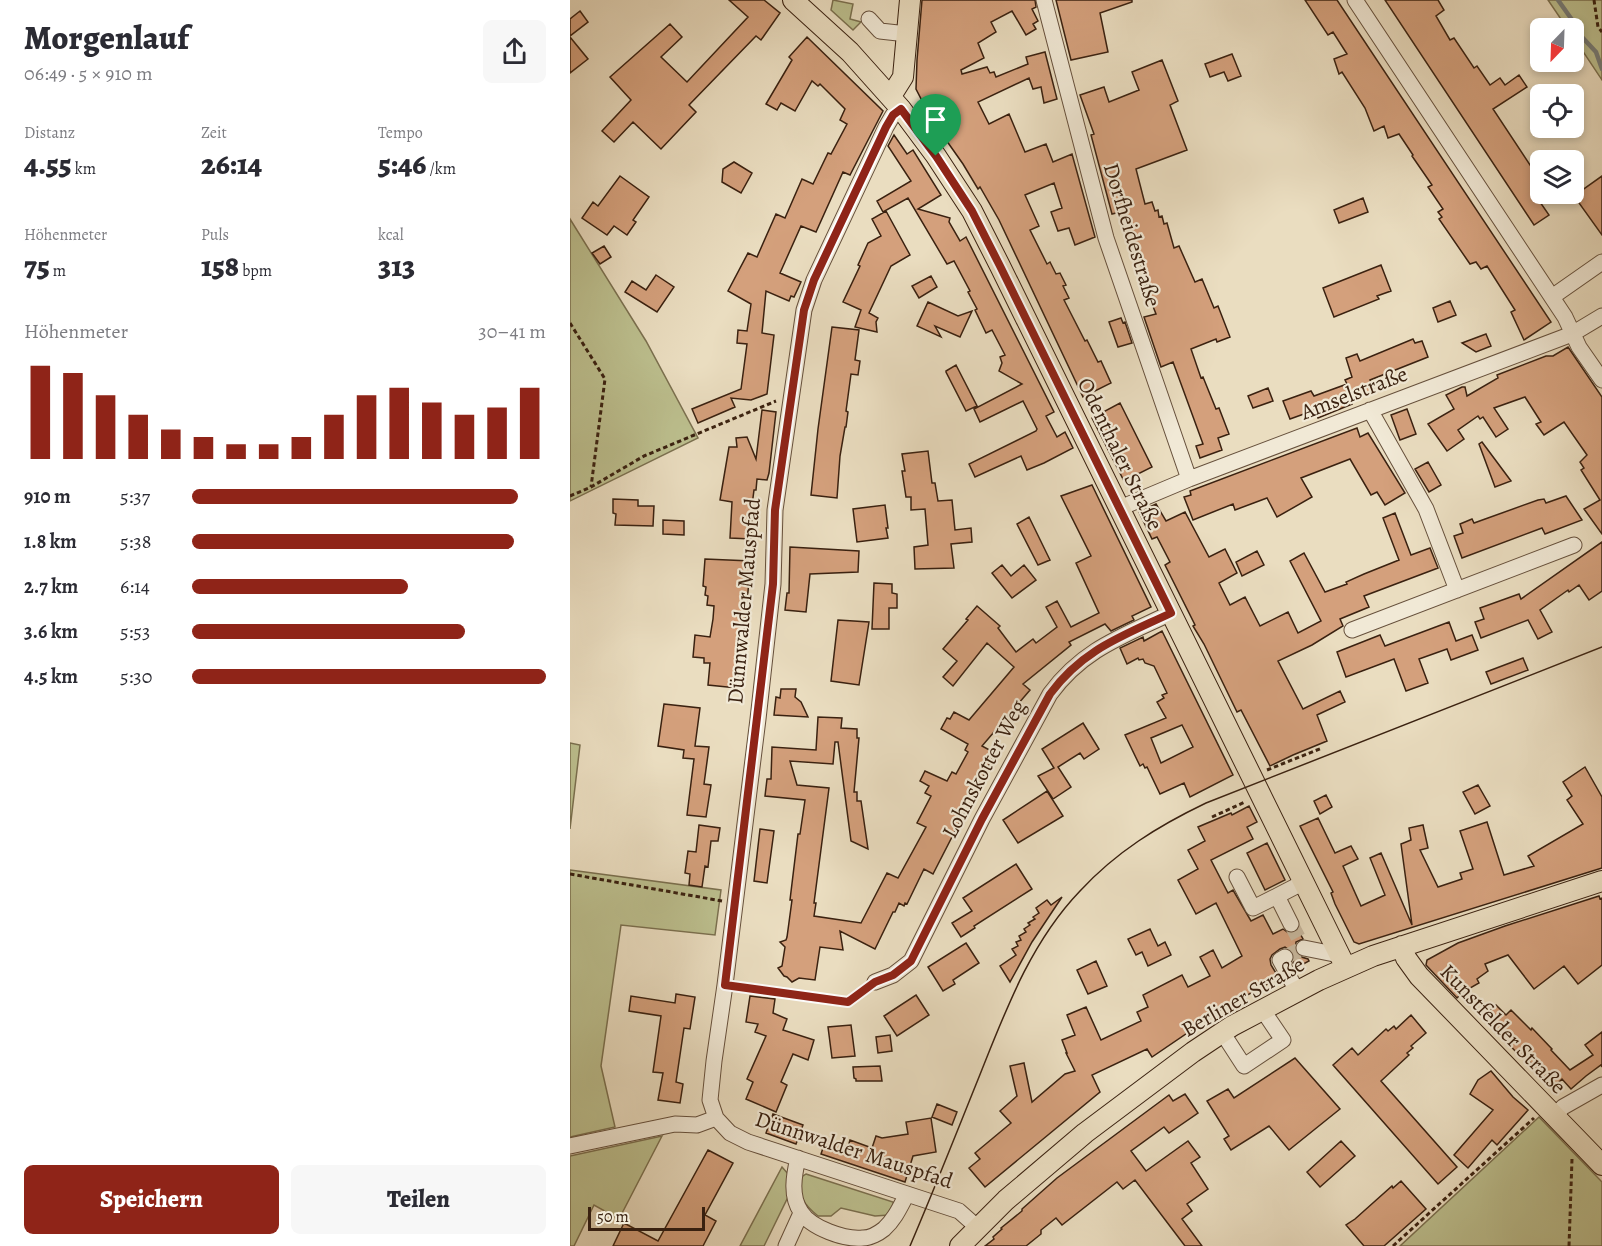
<!DOCTYPE html>
<html lang="de">
<meta charset="utf-8">
<style>
body{margin:0;font-family:Alegreya,serif;background:#f7f7f7;color:#2b2b33;height:100vh;display:flex;flex-direction:column;font-size:22px;white-space:nowrap}
*{box-sizing:border-box;margin:0}
p{font-size:20px;color:#7c7c81}
.icon{flex:none;width:33px;height:33px;fill:none;stroke:currentColor;stroke-width:2;stroke-linecap:round;stroke-linejoin:round}
.map{position:relative;flex:1;overflow:hidden}
.drawer{display:flex;flex-direction:column;background:#fff;width:570px}
.drawer>*{flex:none}
.needle{width:39px;rotate:203deg}
.fabs{position:absolute;left:960px;top:18px;display:grid;gap:12px}
.fabs a{display:grid;place-items:center;width:54px;height:54px;border-radius:9px;background:#fff;box-shadow:0 3px 9px #0003;font-size:30px}
.scale{position:absolute;left:18px;bottom:15px;width:117px;box-sizing:border-box;padding-left:6px;border:3px solid #3a2110;border-top:0;font-size:16px;line-height:21px;white-space:nowrap;color:#3a2110;-webkit-text-stroke:4px #f1e9d6;paint-order:stroke}
.pin{position:absolute;display:grid;place-items:center;width:51px;height:51px;color:#fff;margin:-62px -26px;border-radius:50% 50% 50% 0;rotate:-45deg;box-shadow:0 0 6px #0007}
.pin .icon{rotate:45deg}
.round{display:grid;place-items:center;flex:none;width:63px;height:63px;border-radius:9px;background:#f7f7f7}
.overview{display:flex;align-items:center;justify-content:space-between;height:102px;padding:0 24px}
h1{font-size:33px;font-weight:800;line-height:45px}
.metrics{display:grid;grid-template-columns:repeat(3,1fr);gap:9px;height:102px;padding:6px 24px}
.metrics div{display:grid;align-content:center}
.metrics b{font-size:30px;font-weight:800}
.metrics small{font-size:16px;font-weight:400}
.metrics p{font-size:16px}
.chart{height:168px;padding:12px 24px}
.chart p{display:flex;justify-content:space-between}
.chart svg{width:100%;height:108px;margin-top:6px;stroke:#8f2418;stroke-width:6}
.button{display:flex;gap:12px;margin-top:auto;padding:12px 24px}
.button a{flex:1;height:69px;border-radius:9px;background:#8f2418;color:#fff;font-size:24px;font-weight:800;line-height:69px;text-align:center}
.button a+a{background:#f7f7f7;color:#2b2b33}
ul{padding:0 24px;list-style:none;font-size:20px}
li{display:grid;grid-template-columns:96px 72px 1fr;align-items:center;height:45px}
li i{height:15px;border-radius:8px;background:#8f2418}
main{display:flex;flex:1;min-height:0}
.map>svg:first-child{display:block}
.green{fill:#bcbf8e;stroke:#7b704f;stroke-width:1.5}
.lines{fill:none;stroke-linecap:round;stroke-linejoin:round}
.stream{stroke:#767c78;stroke-width:4.5}
.building{fill:#d4a07c;stroke:#3a2110;stroke-width:1.5;fill-rule:evenodd}
.minor-tunnel{stroke:#c7b79d;stroke-width:15;stroke-dasharray:15 8;stroke-linecap:butt}
.minor-casing{stroke:#66503c;stroke-width:17}
.major-casing{stroke:#3a2110;stroke-width:22}
.path{stroke:#3a2110;stroke-width:3;stroke-dasharray:4.5 3;stroke-linecap:butt}
.minor{stroke:#f1e9d6;stroke-width:15}
.major{stroke:#eaddc0;stroke-width:20}
.tram{stroke:#3a2110;stroke-width:1.5}
.route-casing{stroke:#fff;stroke-width:12}
.route{stroke:#8f2418;stroke-width:8}
.labels{text-anchor:middle;dominant-baseline:central;stroke-width:4.5;stroke-linejoin:round;paint-order:stroke}
.street-label{font-size:22px;fill:#3a2110;stroke:#f1e9d6}
</style>
<main>
<section class="drawer">
<div class="overview"><div><h1>Morgenlauf</h1><p>06:49 · 5 × 910 m</p></div><a class="round"><svg class="icon" aria-label="share" viewBox="0 0 24 24"><path d="M12 15V3M7 8l5-5 5 5M5 13v7h14v-7"/></svg></a></div>
<div class="metrics">
<div><p>Distanz</p><b>4.55<small> km</small></b></div>
<div><p>Zeit</p><b>26:14</b></div>
<div><p>Tempo</p><b>5:46<small> /km</small></b></div>
</div>
<div class="metrics">
<div><p>Höhenmeter</p><b>75<small> m</small></b></div>
<div><p>Puls</p><b>158<small> bpm</small></b></div>
<div><p>kcal</p><b>313</b></div>
</div>
<div class="chart"><p><span>Höhenmeter</span>30–41 m</p>
<svg viewBox="0 0 160 44" preserveAspectRatio="none"><path d="M5 44V6M15 44V9M25 44V18M35 44V26M45 44V32M55 44V35M65 44V38M75 44V38M85 44V35M95 44V26M105 44V18M115 44V15M125 44V21M135 44V26M145 44V23M155 44V15"/></svg>
</div>
<ul>
<li><b>910 m</b>5:37<i style="width:92%"></i></li>
<li><b>1.8 km</b>5:38<i style="width:91%"></i></li>
<li><b>2.7 km</b>6:14<i style="width:61%"></i></li>
<li><b>3.6 km</b>5:53<i style="width:77%"></i></li>
<li><b>4.5 km</b>5:30<i style="width:100%"></i></li>
</ul>
<div class="button"><a>Speichern</a><a>Teilen</a></div>
</section>
<div class="map">
<svg width="1032" height="1246" viewBox="0 0 1032 1246">
<rect width="100%" height="100%" fill="#eaddc0"/>
<filter id="stains"><feTurbulence type="fractalNoise" baseFrequency=".00333" numOctaves="4"/><feColorMatrix values="0 0 0 0 .2 0 0 0 0 .09 0 0 0 0 .02 0 0 0 .5 -.17"/></filter>
<radialGradient id="worn" r=".72"><stop offset=".6" stop-color="#630" stop-opacity="0"/><stop offset="1" stop-color="#630" stop-opacity=".3"/></radialGradient>
<!-- green -->
<path class="green" d="M263,0L283,4L280,19L291,22L283,30L261,10Z
M978,0H1032V80L1004,38V28H997Z
M0,219L76,341L128,438L0,501Z
M0,743L10,745L0,829Z
M0,870L151,890L145,935L51,925L31,1066L45,1127L0,1137Z
M969,1117L1032,1182V1246H830Z
M92,1136L49,1219L24,1205L4,1246H0V1156Z
M212,1167L219,1175L218,1197L196,1242L194,1246H170Z
M236,1174L323,1202L324,1207L319,1215L305,1216L271,1208L261,1216H248C232,1203 230,1197 230,1178Z"/>
<g class="lines">
<!-- stream -->
<path class="stream" d="M988,0L1005,24L1012,37L1026,52L1032,69"/>
</g>
<!-- building -->
<path class="building" d="M159,0H194L210,13L191,40L186,36L119,105L126,112L91,149L63,122L44,142L32,131L61,100L40,77L100,24L112,37L91,57L117,82L178,17Z
M352,0H465L466,7L462,9L468,21L463,24L466,29L456,35L442,11L421,22L426,32L408,43L414,58L391,70L392,74L417,67L420,73L424,72L426,77L458,64L456,57L475,52L487,99L474,103L471,87L463,89L459,78L408,102L419,124L439,114L455,152L476,144L483,162L502,154L525,237L505,245L499,228L488,231L481,212L492,208L484,183L455,195L469,226L460,230L477,264L480,262L486,274L490,273L496,285L493,286L499,298L494,300L515,341L517,340L528,362L531,361L541,383L513,397L429,220L410,187L408,189L393,164L362,120L346,89L347,60Z
M486,0H562V2L530,13L538,52L501,60Z
M735,0H767L981,322L954,340L941,312L945,310L917,266L911,269L906,262L900,264L869,219L872,217L868,212L873,209L858,187L862,185L842,156L843,155L829,134L818,138L814,126L804,131L795,108L772,72L769,74L764,59L777,54L763,32L758,35Z
M815,0H868L874,10L866,16L880,40L884,38L904,68L907,66L920,85L930,78L935,85L949,75L957,87L923,109L970,180V183L961,189L979,215L964,225Z
M10,11L18,22L0,36V19Z
M0,37L18,59L0,73Z
M237,37L313,111L280,175L273,172L246,232L231,226L210,273L231,282L224,297L221,296L219,301L196,291L192,333L204,335L197,394L181,400L161,398L165,407L128,423L122,409L171,389L177,344L167,343L168,330L177,331L181,304L158,291L178,253L187,257L206,214L215,218L232,179L243,184L258,153L261,154L277,124L270,120L275,109L250,84L248,86L242,81L225,111L211,103L207,110L196,104L222,60L219,57Z
M662,54L671,76L658,81L654,72L640,77L635,64Z
M592,60L608,101L600,105L617,150L566,169L575,204L582,202L585,211L588,210L589,217L592,216L594,224L597,223L604,248L609,246L625,282L632,279L644,308L648,306L660,337L647,342L646,339L621,349L631,378L633,377L646,409L649,408L659,434L648,438L652,450L630,458L626,446L633,444L603,362L591,367L574,317L586,314L575,286L579,284L570,262L559,222L558,223L554,211L542,214L521,135L524,134L510,95L534,87L539,102L569,90L562,72Z
M324,135L337,154L343,150L371,195L348,209L380,218L379,222L390,241L396,237L484,412L476,416L487,437L495,432L503,448L474,463L457,470L451,456L405,477L399,464L466,431L467,429L453,401L410,422L404,409L452,384L429,371L432,363L430,357L435,355L422,330L416,333L405,310L407,309L398,292L400,291L384,261L377,264L338,198L313,212L307,201L341,181L318,146Z
M164,162L182,173L171,193L152,182L153,169Z
M50,176L79,197L63,220L66,222L57,235L44,226L37,235L12,218L23,202L28,206Z
M1032,176V235L1004,196Z
M793,198L798,212L769,223L764,210Z
M316,211L340,255L321,266L299,313L308,318L306,322L307,332L285,327L291,310L273,302L290,266L288,265L298,243L311,236L302,219Z
M34,246L41,257L30,264L22,253Z
M811,265L821,291L807,296L809,299L764,317L753,288Z
M86,275L104,287L87,312L55,292L62,281L76,290Z
M361,276L367,287L349,298L342,286Z
M880,301L886,315L868,322L863,308Z
M358,302L388,316L402,311L390,337L365,326L371,337L347,326Z
M551,318L553,323L555,322L562,343L548,347L539,322Z
M262,327L289,330L285,360L290,361L288,375L281,374L276,411L278,412L276,427H275L270,456L267,498L241,495L248,429Z
M916,334L921,346L906,352L892,343Z
M843,339L845,343L852,341L858,357L800,380L804,390L780,400L782,404L748,418L745,410L720,419L713,401L741,391L744,396L777,384L775,380L782,377L776,358L787,354L790,361Z
M998,347L1032,397V534L1014,509L1030,500L1011,470L1014,468L1010,462L1017,455L994,422L974,435L966,424L971,422L955,397L924,408L938,429L926,437L913,417L910,419L908,416L888,430L894,439L877,451L858,424L884,409L876,395L892,387H895L897,396L928,378L927,375L976,356H983Z
M386,365L407,406L396,411L376,372V371Z
M698,388L703,401L683,408L678,396Z
M550,403L582,467L554,481L522,418Z
M837,409L846,434L830,440L821,415Z
M192,410L206,412L199,473L197,480L187,479L186,490H184L180,521H182L181,539L160,538L162,502L150,500L159,447H167L166,438L177,437L186,459Z
M787,428L790,437L798,433L835,493L815,505L807,492L801,495L780,459L731,478L742,497L707,517L697,498L665,510L663,504L623,520L614,497L621,495L620,491Z
M912,442L941,481L925,487L909,444Z
M358,451L362,483H365L368,501L382,500L385,530L401,528L402,542L381,544L384,568L345,569L344,547L358,545L355,509L341,510V497H336L332,471H335L332,454Z
M858,462L871,485L859,492L845,469Z
M522,485L581,607L562,616L564,620L541,631L535,624L499,642L501,645L453,684L460,690L412,746L425,753L363,874L354,869L337,904L335,903L334,906L329,903L325,912H323L305,949L270,931L273,950L250,947L245,980L229,978L222,982L217,977L214,976L208,968L212,966L215,947L210,942L216,940L217,937L222,900H220L228,834H230L235,800L195,796L197,779H201L202,747L246,750L248,717L272,718L271,728L287,729V738H289L284,792H287V801H291L298,849L281,841L268,742H265L263,764L220,761L227,785L259,788L244,903H246L244,916L291,923L317,873L328,878L356,827L347,823L361,796L355,793L359,786L350,781L355,771L377,781L382,772L386,774L398,752L395,750L398,744L371,729L377,718L380,719L384,712L399,720L444,667L417,643L383,686L373,677L387,661L373,649L398,620L396,619L407,606L430,626L428,628L446,652L463,639L466,643L487,627L476,607L487,601L501,627L529,613L506,563L521,556L491,496Z
M996,496L1012,520L975,534L972,528L892,558L884,536L893,533L890,524L902,519L904,523L968,500L974,499L976,503Z
M43,499L68,500V506H84L83,526L45,525L46,514L43,513Z
M586,504L596,521L615,512L639,557L655,549L667,573L649,583L660,605L675,597L690,626L718,612L728,633L751,621L720,561L734,553L755,592L777,584L776,582L794,574L829,560L813,518L825,513L841,555L860,548L868,568L794,596L799,607L770,619L773,626L742,645L708,661L733,709L770,691L775,702L747,715L757,741L723,755L700,766L671,710L667,712L634,644L623,626L625,625L595,565L600,562L587,537L582,539L569,512Z
M315,505L318,528H316L318,538L287,542L283,509Z
M459,517L480,560L468,565L447,524Z
M93,520L114,521V535L93,534Z
M1032,542V591L1019,600L1009,585L999,592L998,590L970,610L982,632L968,639L958,620L911,638L905,622L914,619L910,608L949,594L951,599Z
M220,547L289,551L288,572L240,574L236,612L215,610L217,593H219Z
M687,551L694,565L672,576L666,562Z
M135,559L181,561L174,632H170L167,665L169,666L167,688L138,685L140,663H134V658L123,657L125,635L140,637L143,619L144,606L137,605L138,596L135,595L136,587L133,586Z
M432,565L441,576L454,565L466,580L442,598L422,573Z
M304,583L322,584V593L327,594V608H319V629H302Z
M268,620L299,622L289,685L261,681Z
M879,622L886,641L902,635L908,650L881,660L877,649L849,659L858,683L836,691L824,659L776,677L767,652L810,635L815,646Z
M592,631L663,775L620,797L614,783L590,794L577,767L575,768L573,764L570,766L555,735L596,718L587,702L594,698L592,695L597,693L584,666L575,663L573,659L569,660L568,658L557,664L550,648L573,637L574,641ZM612,725L623,747L591,763L581,738Z
M953,658L958,670L921,684L916,672Z
M211,689H226L225,697L231,702L238,717L204,715L206,697L210,698Z
M94,704L130,708L125,746L139,747L134,784L141,785L136,817L117,815L124,759L113,758L114,750L88,746Z
M513,723L529,749L514,759L510,753L488,767L501,787L483,799L468,776L484,768L472,749Z
M1015,767L1032,797V868L789,944L784,942L765,904L761,893L763,892L730,826L748,818L765,853L781,846L788,859L773,866L791,906L815,895L800,858L811,853L842,925L831,844L841,840L839,828L853,825L858,848L850,850L868,887L892,879L890,873L903,869L890,831L917,822L934,875L964,866L958,856L1013,824L997,800L1002,796L993,782Z
M908,785L920,806L905,814L893,792Z
M477,791L493,816L448,843L433,820Z
M756,795L762,807L750,814L744,801Z
M679,806L687,822L677,827L683,839L641,860L658,893L663,890L681,921L693,915L703,934L713,929L720,934L725,933L728,930L733,939L726,942L725,951L728,956L738,959L739,961L726,968L723,963L725,957L723,952L715,947L710,949L702,955L700,959L701,965L709,978L657,1006L582,1057L577,1049L522,1075L530,1092L415,1187L399,1168L410,1159L405,1153L441,1123L430,1111L447,1096L440,1066L454,1063L462,1102L495,1074L505,1071L496,1053H497L492,1040L505,1035L497,1015L516,1007L531,1040L571,1021L567,1012L578,1007L573,995L612,975L618,987L640,976L630,957L643,950L652,968L672,956L646,903L626,914L608,880L628,869L618,850L635,841L628,827L661,813L662,815Z
M129,825L150,828L148,841H141L138,867L135,866L132,887L119,885L120,874L115,873L118,851L126,852Z
M190,829L204,831L197,883L184,881Z
M697,843L715,880L695,890L677,853Z
M446,864L462,889L404,926L405,928L391,937L382,923L402,911L393,898Z
M1029,896L1030,899L1032,898V965L1008,984L994,966L964,989L938,955L915,964L918,971L907,979L909,983L893,992L887,998L856,965L857,960L888,943L935,926Z
M492,897L462,942L440,982L430,966L446,955L442,949L448,946L446,942L451,940L449,936L456,932L454,929L460,925L458,923L465,919L463,917L469,913L466,908L477,900L481,905Z
M580,929L588,946L595,942L601,955L578,966L572,952L566,955L558,939Z
M396,943L409,963L383,980L385,984L373,991L358,967Z
M526,961L537,986L518,994L507,970Z
M106,994L125,997L120,1029L114,1028L106,1082L113,1084L110,1103L88,1100L93,1073L83,1072L91,1016L59,1011L61,996L105,1003Z
M346,995L359,1015L327,1036L314,1016Z
M180,996L205,999L203,1013L217,1019L213,1030L244,1040L238,1060L223,1054L211,1082L217,1085L206,1112L176,1099L183,1082L177,1079L196,1036L185,1032L188,1024L176,1022Z
M926,1005L936,1015L941,1010L961,1030L962,1028L982,1049L981,1050L1000,1070L1023,1055L1015,1045L1032,1032V1067L1031,1065L1016,1076L1001,1089L992,1079L983,1088L967,1074L963,1067L964,1066L952,1055L946,1052L923,1027L926,1024L916,1014Z
M841,1015L856,1033L841,1046L843,1048L837,1053L839,1055L811,1081L887,1167L868,1184L763,1065L782,1048L788,1055L816,1029L818,1031L824,1026L826,1029Z
M281,1025L285,1056L262,1058L258,1027Z
M320,1035L322,1051L308,1053L306,1037Z
M725,1058L770,1109L719,1150L699,1126L661,1150L654,1139L659,1136L637,1101L658,1089L664,1098Z
M310,1066L312,1081H286V1079L284,1078L283,1067Z
M921,1071L943,1097L958,1110L927,1145L922,1140L898,1168L884,1155L923,1110L900,1094L908,1080Z
M615,1094L628,1113L599,1133L594,1127L561,1151L576,1171L618,1141L630,1157L621,1163L638,1189L617,1204L622,1211L612,1219L632,1246H615L565,1180L553,1189L547,1182L492,1225L486,1218L471,1230V1234L456,1246H415L424,1239L423,1237L432,1229L431,1228L452,1211V1209L487,1178L599,1095L603,1101Z
M367,1104L387,1112L382,1125L362,1117Z
M203,1114L233,1125L226,1144L196,1133Z
M361,1118L366,1152L343,1156L335,1182L251,1154L256,1139L278,1147L280,1140L302,1148L306,1136L312,1138L338,1134L336,1122Z
M771,1141L785,1156L750,1187L737,1172Z
M138,1150L163,1163L135,1215L146,1221L133,1246H43L54,1223L88,1241Z
M831,1181L856,1209L814,1246H794L776,1225L785,1219L822,1186L823,1188Z"/>
<g class="lines">
<!-- minor-tunnel -->
<path class="minor-tunnel" d="M721,924L730,941
M715,957L732,949"/>
<!-- minor casing -->
<g class="minor-casing">
<path id="minor" d="M474,0L536,238L619,479
M785,0L995,317L1009,347L1032,380
M299,19L310,31L337,34
M331,109L323,115L316,127L244,280L234,310L205,510L203,584L188,719L155,985L144,1061L140,1100L146,1118L160,1133L178,1142L389,1211L407,1227
M982,297L1032,262
M800,410L856,509L887,590
M550,508L619,479L1002,334L1032,316
M782,630L1004,545
M667,877L683,908L707,896
M721,924L707,896L734,882
M734,948L769,955
M715,957L710,960L727,991
M305,982L323,975L341,961L412,819L480,694C513,649 553,636 601,613
M652,1032L674,1066L713,1040L692,1009
M984,1116L993,1107L1032,1085
M0,1146L105,1124L127,1125L146,1118
M228,1158C224,1175 220,1196 231,1212C241,1228 275,1240 293,1238C300,1238 309,1233 314,1229C325,1219 330,1207 337,1194
M216,1246L231,1213"/>
</g>
<!-- major casing -->
<g class="major-casing">
<path id="major" d="M223,0L280,52L331,109L366,156L402,211L430,266L776,968
M321,96L333,77L340,0
M832,946L836,958L849,976L1032,1165
M390,1246L436,1200L515,1133L623,1052L662,1026L749,980L803,956L1032,881"/>
</g>
<!-- path -->
<path class="path" d="M1024,0L1028,27L1032,32
M0,323L35,379L21,487
M0,496L21,487L74,456L206,401
M697,770L752,748
M642,817L675,802
M0,874L152,901
M168,986L278,1002L294,990
M823,1246L964,1118
M999,1246L1002,1159"/>
<!-- minor -->
<use href="#minor" class="minor"/>
<!-- major -->
<use href="#major" class="major"/>
<!-- tram -->
<path class="tram" d="M340,1246C364,1190 386,1134 409,1077C435,1012 460,943 510,891C546,852 588,826 636,803L1032,647"/>
</g>
<g class="lines">
<!-- route casing -->
<g class="route-casing">
<path id="route" d="M331,109L366,156L402,211L430,266L601,613C553,636 513,649 480,694L412,819L341,961L323,975L305,982L278,1002L155,985L203,584L205,510L234,310L244,280L316,127L323,115Z"/>
</g>
<!-- route -->
<use href="#route" class="route"/>
</g>
<g class="labels">
<!-- street labels -->
<g class="street-label">
<text transform="translate(562 235) rotate(73)">Dorfheidestraße</text>
<text transform="translate(784 393) rotate(-21)">Amselstraße</text>
<text transform="translate(550 454) rotate(64)">Odenthaler Straße</text>
<text transform="translate(174 601) rotate(-85)">Dünnwalder Mauspfad</text>
<text transform="translate(414 769) rotate(-62)">Lohnskotter Weg</text>
<text transform="translate(673 997) rotate(-30)">Berliner Straße</text>
<text transform="translate(933 1029) rotate(46)">Kunstfelder Straße</text>
<text transform="translate(284 1150) rotate(18)">Dünnwalder Mauspfad</text>
</g>
</g>
<rect width="100%" height="100%" filter="url(#stains)"/>
<rect width="100%" height="100%" fill="url(#worn)"/>
</svg>
<div class="fabs">
<a><svg class="needle" viewBox="-14 -14 28 28"><path d="M0-13l5 13h-10z" fill="#e53935"/><path d="M0 13l5-13h-10z" fill="#7c7c81"/></svg></a>
<a><svg class="icon" aria-label="locate" viewBox="0 0 24 24"><circle cx="12" cy="12" r="6"/><path d="M12 2v4M12 18v4M2 12h4M18 12h4"/></svg></a>
<a><svg class="icon" aria-label="layers" viewBox="0 0 24 24"><path d="M12 4l9 5-9 5-9-5zM3 14l9 5 9-5"/></svg></a>
</div>
<div class="scale">50 m</div>
<div class="pin" style="left:366px;top:156px;background:#1e9e55"><svg class="icon" aria-label="arrive" viewBox="0 0 24 24"><path d="M6 21V4h12l-3 4 3 4H6"/></svg></div>
</div>
</main>
